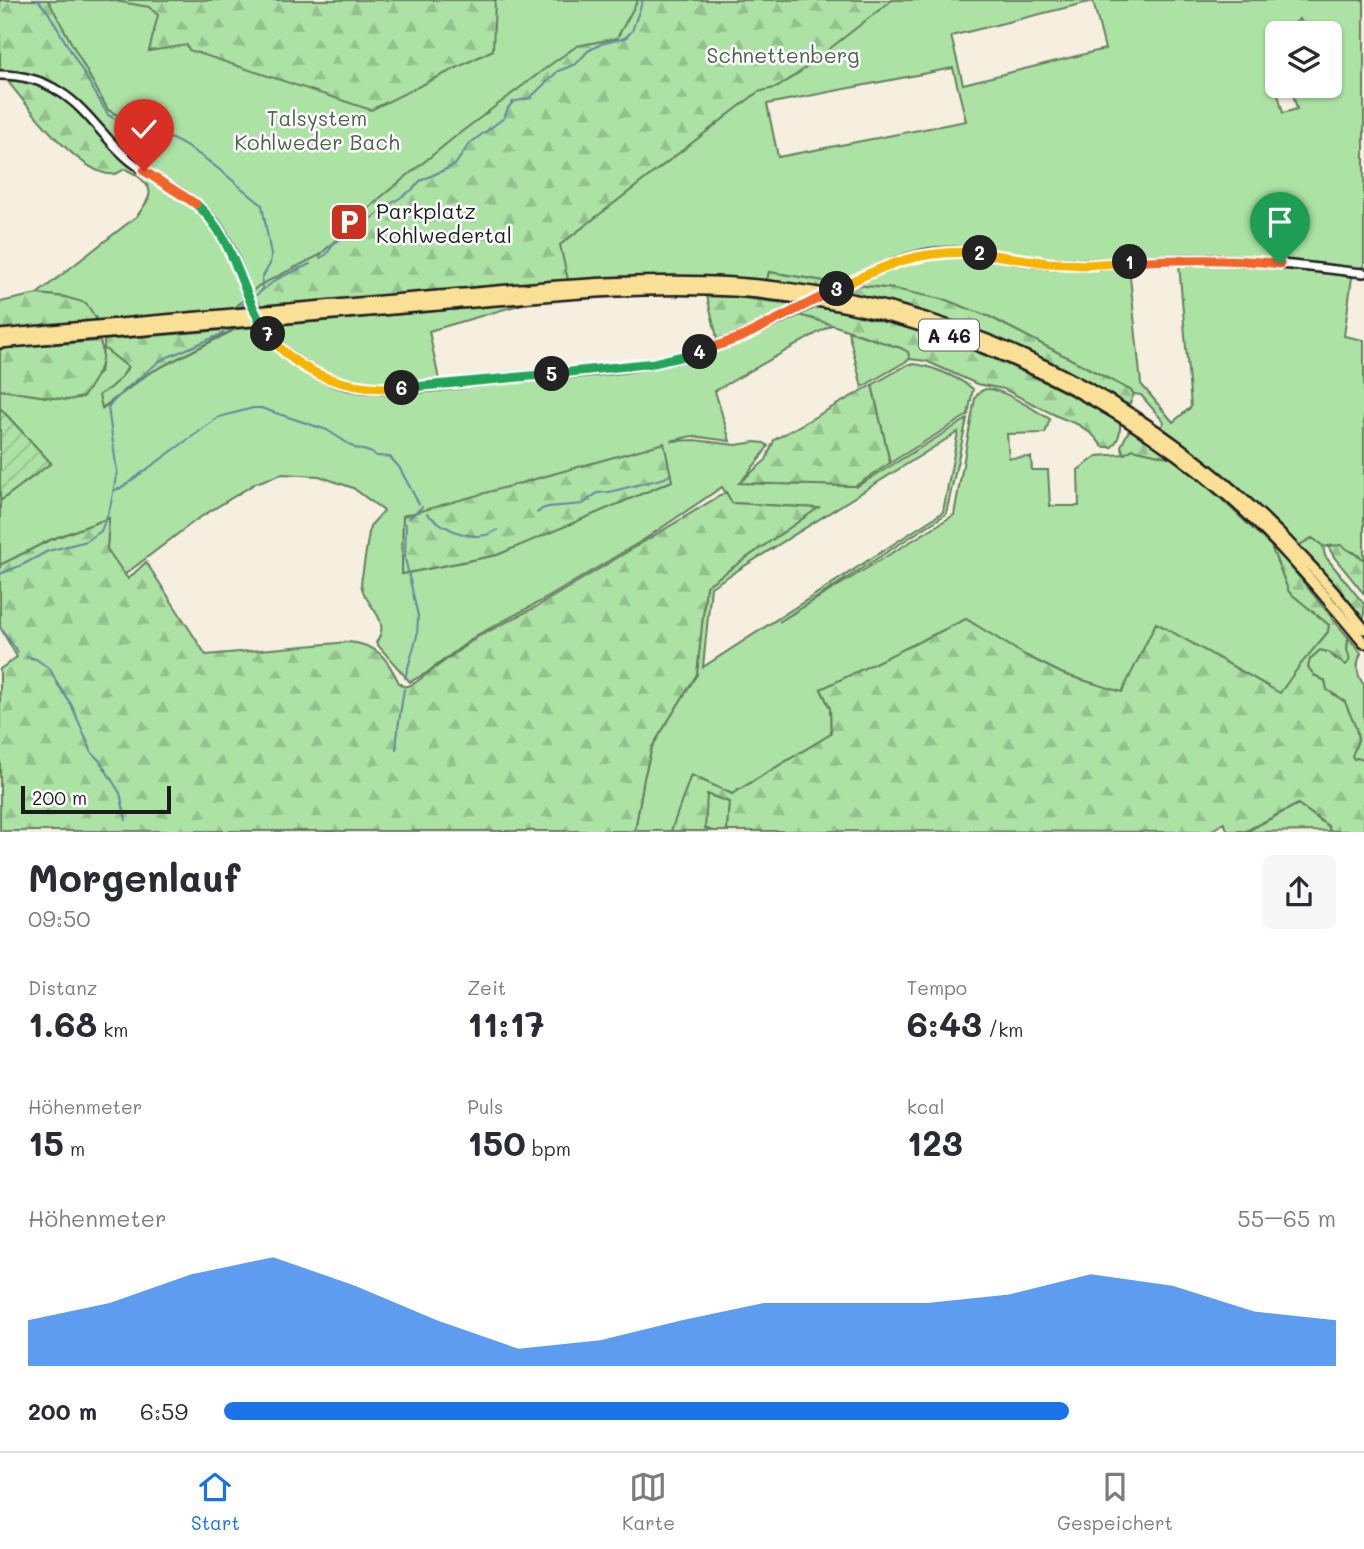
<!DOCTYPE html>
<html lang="de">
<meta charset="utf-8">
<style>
body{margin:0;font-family:Mali,sans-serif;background:#f7f7f7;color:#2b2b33;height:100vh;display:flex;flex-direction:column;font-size:26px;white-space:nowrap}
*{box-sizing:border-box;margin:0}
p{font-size:23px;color:#7c7c81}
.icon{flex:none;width:38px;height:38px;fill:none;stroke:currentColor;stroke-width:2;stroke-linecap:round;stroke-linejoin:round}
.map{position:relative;height:832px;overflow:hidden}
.details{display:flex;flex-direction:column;background:#fff;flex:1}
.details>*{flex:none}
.tools{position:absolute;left:1265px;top:21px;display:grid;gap:14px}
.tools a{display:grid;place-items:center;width:77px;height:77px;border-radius:10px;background:#fff;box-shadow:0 2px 5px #0004;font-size:35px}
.scale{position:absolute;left:21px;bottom:18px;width:150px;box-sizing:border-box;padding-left:7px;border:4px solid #1c1c1c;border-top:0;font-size:19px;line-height:24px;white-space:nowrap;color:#1c1c1c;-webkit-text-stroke:5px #fff;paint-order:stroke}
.pin{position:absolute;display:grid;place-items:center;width:60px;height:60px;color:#fff;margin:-72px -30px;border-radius:50% 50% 50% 0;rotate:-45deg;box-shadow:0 0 7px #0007}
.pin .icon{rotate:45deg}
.km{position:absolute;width:35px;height:35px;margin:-18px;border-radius:50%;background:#222;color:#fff;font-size:19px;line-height:35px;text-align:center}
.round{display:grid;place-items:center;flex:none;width:74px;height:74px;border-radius:10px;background:#f7f7f7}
.headline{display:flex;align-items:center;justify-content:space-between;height:119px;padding:0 28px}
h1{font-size:38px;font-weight:700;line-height:52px}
.stats{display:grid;grid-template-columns:repeat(3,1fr);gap:10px;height:119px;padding:7px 28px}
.stats div{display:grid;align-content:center}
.stats b{font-size:35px;font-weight:700}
.stats small{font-size:19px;font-weight:400}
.stats p{font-size:19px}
.chart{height:196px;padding:14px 28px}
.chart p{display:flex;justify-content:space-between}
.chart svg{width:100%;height:126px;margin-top:7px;fill:#1a73e8;opacity:.7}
ul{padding:0 28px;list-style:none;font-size:23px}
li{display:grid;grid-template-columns:112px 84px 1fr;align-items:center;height:52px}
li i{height:18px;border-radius:9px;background:#1a73e8}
.menu{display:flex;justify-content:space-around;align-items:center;height:98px;border-top:2px solid #e1e1e2;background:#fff;font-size:19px;color:#7c7c81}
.menu a{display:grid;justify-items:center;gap:4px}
.menu .on{color:#1a73e8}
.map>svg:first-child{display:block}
.green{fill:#ace2a4;stroke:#647f60;stroke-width:2;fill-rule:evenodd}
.forest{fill:url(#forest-firs);stroke:#647f60;stroke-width:2}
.garden{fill:url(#garden-furrows);stroke:#647f60;stroke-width:2}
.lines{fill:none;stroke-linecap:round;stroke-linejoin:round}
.stream{stroke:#65879e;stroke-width:2}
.secondary-casing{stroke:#1c1c1c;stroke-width:12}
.highway-casing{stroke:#1c1c1c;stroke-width:14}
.secondary{stroke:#fff;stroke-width:7}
.highway{stroke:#fadf96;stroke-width:9}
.secondary-bridge-casing{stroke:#1c1c1c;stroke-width:12;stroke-linecap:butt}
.highway-bridge-casing{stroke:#1c1c1c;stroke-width:14;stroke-linecap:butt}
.secondary-bridge{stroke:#fff;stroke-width:7}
.highway-bridge{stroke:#fadf96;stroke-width:9}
.split-1-casing{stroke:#fff;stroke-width:14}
.split-2-casing{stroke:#fff;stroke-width:14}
.split-3-casing{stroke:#fff;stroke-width:14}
.split-4-casing{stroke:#fff;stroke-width:14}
.split-5-casing{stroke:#fff;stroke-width:14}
.split-6-casing{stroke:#fff;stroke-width:14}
.split-7-casing{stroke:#fff;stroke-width:14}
.split-8-casing{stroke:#fff;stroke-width:14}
.split-9-casing{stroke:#fff;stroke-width:14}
.split-1{stroke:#f0652b;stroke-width:9}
.split-2{stroke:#f5b400;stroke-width:9}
.split-3{stroke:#f5b400;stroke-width:9}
.split-4{stroke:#f0652b;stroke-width:9}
.split-5{stroke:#22a559;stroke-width:9}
.split-6{stroke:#22a559;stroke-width:9}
.split-7{stroke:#f5b400;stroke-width:9}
.split-8{stroke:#22a559;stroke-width:9}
.split-9{stroke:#f0652b;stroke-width:9}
.labels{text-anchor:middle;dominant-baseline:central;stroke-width:5;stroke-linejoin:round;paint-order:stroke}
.shield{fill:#fff;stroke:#606060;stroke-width:2}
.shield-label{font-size:19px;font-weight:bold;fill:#1c1c1c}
.park-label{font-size:21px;fill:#4e614c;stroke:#fff}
.poi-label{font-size:21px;fill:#1c1c1c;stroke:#fff;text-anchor:start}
</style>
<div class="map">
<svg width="1364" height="832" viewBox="0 0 1364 832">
<defs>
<pattern id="forest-firs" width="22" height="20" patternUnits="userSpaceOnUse" patternTransform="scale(1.75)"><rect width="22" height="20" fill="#ace2a4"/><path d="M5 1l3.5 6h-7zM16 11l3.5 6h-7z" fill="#93c18d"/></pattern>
<pattern id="garden-furrows" width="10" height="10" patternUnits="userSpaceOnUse" patternTransform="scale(1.75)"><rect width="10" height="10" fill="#ace2a4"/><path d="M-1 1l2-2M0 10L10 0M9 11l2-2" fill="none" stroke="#93c18d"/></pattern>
</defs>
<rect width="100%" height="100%" fill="#f6efe0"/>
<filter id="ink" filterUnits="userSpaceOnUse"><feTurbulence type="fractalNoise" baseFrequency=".0143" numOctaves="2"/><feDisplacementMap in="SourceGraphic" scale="14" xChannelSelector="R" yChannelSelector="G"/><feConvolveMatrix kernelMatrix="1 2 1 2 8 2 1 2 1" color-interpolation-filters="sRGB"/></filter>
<g filter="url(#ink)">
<!-- green -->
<path class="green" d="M0,0H700L559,133L254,290L230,313L99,323L65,297L37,294L137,216C152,196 156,189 135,174L145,165L135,124L108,110L102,99Z
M889,0H1364V278L1352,277L1344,336L1364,340V560L1354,552L1323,546L1312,538L1298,546L1233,483L1161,427L1164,422L1141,395L1134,394L1130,390L990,317L894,289L836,283L769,272L767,280L708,276L568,280L560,248L431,266ZM1093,1L1105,49L963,84L951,36ZM1299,19L1311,33H1330V86H1291L1297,109L1283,113L1267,51L1278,44V33H1287ZM953,68L966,121L778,157L767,104ZM1179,264L1191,407L1173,422L1141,384L1129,267Z
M526,303L429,331L439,380L573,368L574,375C614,371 654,367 693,357C730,348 765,331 799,315L833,324L715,391L730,441L692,436L671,441L694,440L736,445L755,442L764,443L768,446L761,457L740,483L855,486L856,487L967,419L946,514L779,622L954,515L975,398C978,393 982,389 988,389C1003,389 1036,411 1050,419L1045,433L1007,434L1009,458L1031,457L1032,470H1048L1050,506H1079L1078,470L1097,456L1124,454L1133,449L1173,458L1219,497L1271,546L1289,592L1329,625L1328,632L1301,665L1280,694L1122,693L1063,674L1025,655L821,689L830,708L831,734L732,794L691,775L672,831H635L644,778L652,747L697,674L706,586L817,508L732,503L722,487L648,537L547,598L477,635L425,674L410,682L376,643C378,640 380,636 381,632C385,615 362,601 361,583L370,526L384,511L353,488L319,476L282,474L256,483L196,520L124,575L107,549L109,518L50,540L0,565V501L51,463L0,408V390L68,400L100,373L103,348H104L128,367C122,379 112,388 100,395L103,408L149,373L236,329ZM958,432L943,512L703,667L711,587ZM672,481L497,555L402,574L403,516L493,492Z
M848,331L901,348L908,351L910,359L862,387Z
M909,364C926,363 960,378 973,389L968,415L890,463L872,385Z
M1348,637L1361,653C1356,664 1356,675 1364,685V759L1358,758L1354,760L1351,756L1358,740L1356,728L1337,696L1327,690L1325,681L1314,675L1308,667L1310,659L1320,650L1328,652L1336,659L1347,650Z
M706,794L729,802L727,831H712L705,829Z
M1298,804L1328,826L1330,831L1246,832Z"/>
<!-- forest -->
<path class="forest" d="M0,0H48L108,110L135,125L153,158L135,174L125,169C121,171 118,173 115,174C82,179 25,103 6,79L0,78Z
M109,0H495L493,50L371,110L189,50L187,45L149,51L158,15L149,7Z
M638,0H892L800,72L778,87L758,92L560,245L568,280L230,313L258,286L320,255L381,197L456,136L554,62L577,46L617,38Z
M769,272L836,283L825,289L767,280Z
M855,285L894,289L946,300L990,317L1130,390L1134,394L1129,405C1057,364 979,328 900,305C881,299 861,297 842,293Z
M37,294L65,297L86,303L99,323L0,329V302Z
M707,296L735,297L799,305L743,332L718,342Z
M817,307C926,326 1017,364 1113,418L1120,423C1121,433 1119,440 1112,447H1103L1094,436L1079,425L1059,417L1004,389L977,384L926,361L910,359L908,352L901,348C867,338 834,324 799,315Z
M235,329L149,373L102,408L99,395C111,388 122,379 128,367L104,348V340Z
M100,341C108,362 95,380 83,397L68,400L0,390V348Z
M872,385L890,463L855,486L739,483L766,460L774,440Z
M1130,428L1173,458L1133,449L1124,454L1121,446Z
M664,443L672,481L497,555L402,574L403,516Z
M726,492L732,503L818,508L706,586L697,674L652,747L644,778L635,831H0V669L17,657L0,627V565L50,540L109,518L107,549L128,579L146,562L206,655L349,642C378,645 387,658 399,683C405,689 408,686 415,683L477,637L536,607Z
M1312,538L1323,546L1325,556L1364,604V619L1298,546Z
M1341,545L1364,560V594L1334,557L1328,546Z
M1271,546L1286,561L1348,637C1348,641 1347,646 1347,650C1349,657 1352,659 1346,665L1328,652L1320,650L1310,659L1308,667L1314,675L1325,681L1327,690L1345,702L1356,728L1358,740L1352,756L1354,759L1358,758L1364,759V831H1330L1328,826L1298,804L1246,831H1228L1224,823L1209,832L727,831L729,802L707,794L705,828L712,831H671L691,775L732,794L831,734L830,708L821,689L966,619L1025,655L1063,674L1122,692L1156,623L1280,693L1300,665L1328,632L1329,625L1289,592Z"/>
<!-- garden -->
<path class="garden" d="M0,408L51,463L0,501Z"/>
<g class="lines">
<!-- stream -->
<path class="stream" d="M38,0L48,12L108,115L127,125
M140,128C189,138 225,175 262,205L271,255L270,264L262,278V291
M320,258L327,254L333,244L361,227L392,203L412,190L420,181L455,165L469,144L504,118L508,108L513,102L530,98L558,71L576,64L588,51L601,44L625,38L632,31L643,0
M255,296L277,279L310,264
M239,309L244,303
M115,490L121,488L219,417L253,408H261L327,430L355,448L370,452L377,456L390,457L399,467L419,504
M537,513L542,509L548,507L583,504L597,493L609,492L665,478L671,474
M427,514C445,529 474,545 497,530
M409,518L422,507
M0,574L24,564L48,551L87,541L101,531L110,508L117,472L108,407L123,391L161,360L222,334L226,328
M0,627L18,652
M27,657L36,659L50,669L58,685L71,704L92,753L100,761L120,793L126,820
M405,678L417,636L418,616L405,558L406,524
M396,750L398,728L404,689"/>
<!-- secondary casing -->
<g class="secondary-casing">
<path id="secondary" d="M0,75C21,75 42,80 60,92C89,110 105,141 132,162C161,185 198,196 219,229C236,254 241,284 254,311C263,330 278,347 294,359C316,377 344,387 372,388C417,391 464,382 509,378C570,372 633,371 692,354C728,344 761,328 794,312
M846,285C873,271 900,258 930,253C964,248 997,256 1030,261C1048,264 1066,264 1083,264C1120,264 1157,259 1195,259C1251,259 1308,267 1364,273"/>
</g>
<!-- highway casing -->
<g class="highway-casing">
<path id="highway" d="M438,296C536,288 636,277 734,283C990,300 1208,429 1364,629
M439,305C536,297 636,285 734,291C916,304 1090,376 1228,496C1278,540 1322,592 1364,643
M0,335L62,329
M0,343L63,337"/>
</g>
<!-- secondary -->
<use href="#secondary" class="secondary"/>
<!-- highway -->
<use href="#highway" class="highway"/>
<!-- secondary-bridge casing -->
<g class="secondary-bridge-casing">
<path id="secondary-bridge" d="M794,312L846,285"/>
</g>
<!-- highway-bridge casing -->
<g class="highway-bridge-casing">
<path id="highway-bridge" d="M62,329L438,296
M63,337L439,305"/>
</g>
<!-- secondary-bridge -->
<use href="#secondary-bridge" class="secondary-bridge"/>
<!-- highway-bridge -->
<use href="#highway-bridge" class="highway-bridge"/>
</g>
</g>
<g class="lines" filter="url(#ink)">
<!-- split-1 casing -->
<g class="split-1-casing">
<path id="split-1" d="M1130,262C1181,259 1230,258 1280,264"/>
</g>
<!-- split-2 casing -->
<g class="split-2-casing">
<path id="split-2" d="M980,253L1048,263L1085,265L1130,262"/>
</g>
<!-- split-3 casing -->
<g class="split-3-casing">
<path id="split-3" d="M837,289C887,263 923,249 980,253"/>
</g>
<!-- split-4 casing -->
<g class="split-4-casing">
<path id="split-4" d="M700,352L742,337L837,289"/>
</g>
<!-- split-5 casing -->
<g class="split-5-casing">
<path id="split-5" d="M552,374L654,363L700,352"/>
</g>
<!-- split-6 casing -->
<g class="split-6-casing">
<path id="split-6" d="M402,388L552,374"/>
</g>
<!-- split-7 casing -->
<g class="split-7-casing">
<path id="split-7" d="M268,334C302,378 349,390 402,388"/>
</g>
<!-- split-8 casing -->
<g class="split-8-casing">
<path id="split-8" d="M196,204C236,238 239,292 268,334"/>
</g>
<!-- split-9 casing -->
<g class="split-9-casing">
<path id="split-9" d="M144,171L196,204"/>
</g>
<!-- split-1 -->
<use href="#split-1" class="split-1"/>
<!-- split-2 -->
<use href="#split-2" class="split-2"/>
<!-- split-3 -->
<use href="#split-3" class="split-3"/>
<!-- split-4 -->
<use href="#split-4" class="split-4"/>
<!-- split-5 -->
<use href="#split-5" class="split-5"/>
<!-- split-6 -->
<use href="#split-6" class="split-6"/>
<!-- split-7 -->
<use href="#split-7" class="split-7"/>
<!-- split-8 -->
<use href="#split-8" class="split-8"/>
<!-- split-9 -->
<use href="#split-9" class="split-9"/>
</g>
<!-- icons -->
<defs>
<g id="parking-square" transform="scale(2.0125)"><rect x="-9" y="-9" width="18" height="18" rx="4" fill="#c8321e" stroke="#fff"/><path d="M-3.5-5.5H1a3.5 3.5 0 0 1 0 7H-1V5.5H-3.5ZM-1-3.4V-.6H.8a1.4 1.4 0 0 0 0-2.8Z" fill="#fff"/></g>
</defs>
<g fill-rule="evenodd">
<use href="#parking-square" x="349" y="222"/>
</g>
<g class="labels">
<!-- shield labels -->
<rect class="shield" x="919" y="319.5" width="60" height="31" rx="5"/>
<g class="shield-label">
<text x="949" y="335">A 46</text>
</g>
<!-- park labels -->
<g class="park-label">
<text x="783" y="54">Schnettenberg</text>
<text x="317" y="117">Talsystem<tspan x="317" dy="24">Kohlweder Bach</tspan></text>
</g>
<!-- poi labels -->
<g class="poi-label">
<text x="376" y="210">Parkplatz<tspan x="376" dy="24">Kohlwedertal</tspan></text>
</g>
</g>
</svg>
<div class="tools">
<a><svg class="icon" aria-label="layers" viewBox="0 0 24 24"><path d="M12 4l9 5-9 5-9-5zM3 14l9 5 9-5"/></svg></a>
</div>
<div class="scale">200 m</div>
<div class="pin" style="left:1280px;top:264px;background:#1e9e55"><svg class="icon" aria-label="arrive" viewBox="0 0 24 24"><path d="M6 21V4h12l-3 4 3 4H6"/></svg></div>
<div class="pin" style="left:144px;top:171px;background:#d93025"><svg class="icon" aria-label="check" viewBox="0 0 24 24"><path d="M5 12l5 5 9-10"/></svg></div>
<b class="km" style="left:1130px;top:262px">1</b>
<b class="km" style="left:980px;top:253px">2</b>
<b class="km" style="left:837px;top:289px">3</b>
<b class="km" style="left:700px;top:352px">4</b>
<b class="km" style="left:552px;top:374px">5</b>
<b class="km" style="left:402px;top:388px">6</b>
<b class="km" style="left:268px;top:334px">7</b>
</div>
<section class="details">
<div class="headline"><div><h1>Morgenlauf</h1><p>09:50</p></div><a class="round"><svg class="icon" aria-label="share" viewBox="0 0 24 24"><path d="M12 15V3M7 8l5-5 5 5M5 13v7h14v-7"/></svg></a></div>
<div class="stats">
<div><p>Distanz</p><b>1.68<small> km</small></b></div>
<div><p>Zeit</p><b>11:17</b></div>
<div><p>Tempo</p><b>6:43<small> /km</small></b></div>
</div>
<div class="stats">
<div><p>Höhenmeter</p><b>15<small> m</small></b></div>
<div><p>Puls</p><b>150<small> bpm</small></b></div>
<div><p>kcal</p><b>123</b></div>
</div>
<div class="chart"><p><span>Höhenmeter</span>55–65 m</p>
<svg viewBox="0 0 160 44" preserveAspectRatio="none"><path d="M0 44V28L10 22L20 12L30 6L40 16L50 28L60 38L70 35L80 28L90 22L100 22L110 22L120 19L130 12L140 16L150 25L160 28V44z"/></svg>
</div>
<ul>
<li><b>200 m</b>6:59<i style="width:76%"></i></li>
</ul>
</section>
<nav class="menu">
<a class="on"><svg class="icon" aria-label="home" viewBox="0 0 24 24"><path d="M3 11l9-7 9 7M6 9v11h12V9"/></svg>Start</a>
<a><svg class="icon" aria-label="map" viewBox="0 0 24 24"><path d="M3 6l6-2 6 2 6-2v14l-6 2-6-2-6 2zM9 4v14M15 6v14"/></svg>Karte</a>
<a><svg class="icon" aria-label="saved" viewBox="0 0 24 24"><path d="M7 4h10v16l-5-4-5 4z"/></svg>Gespeichert</a>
</nav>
